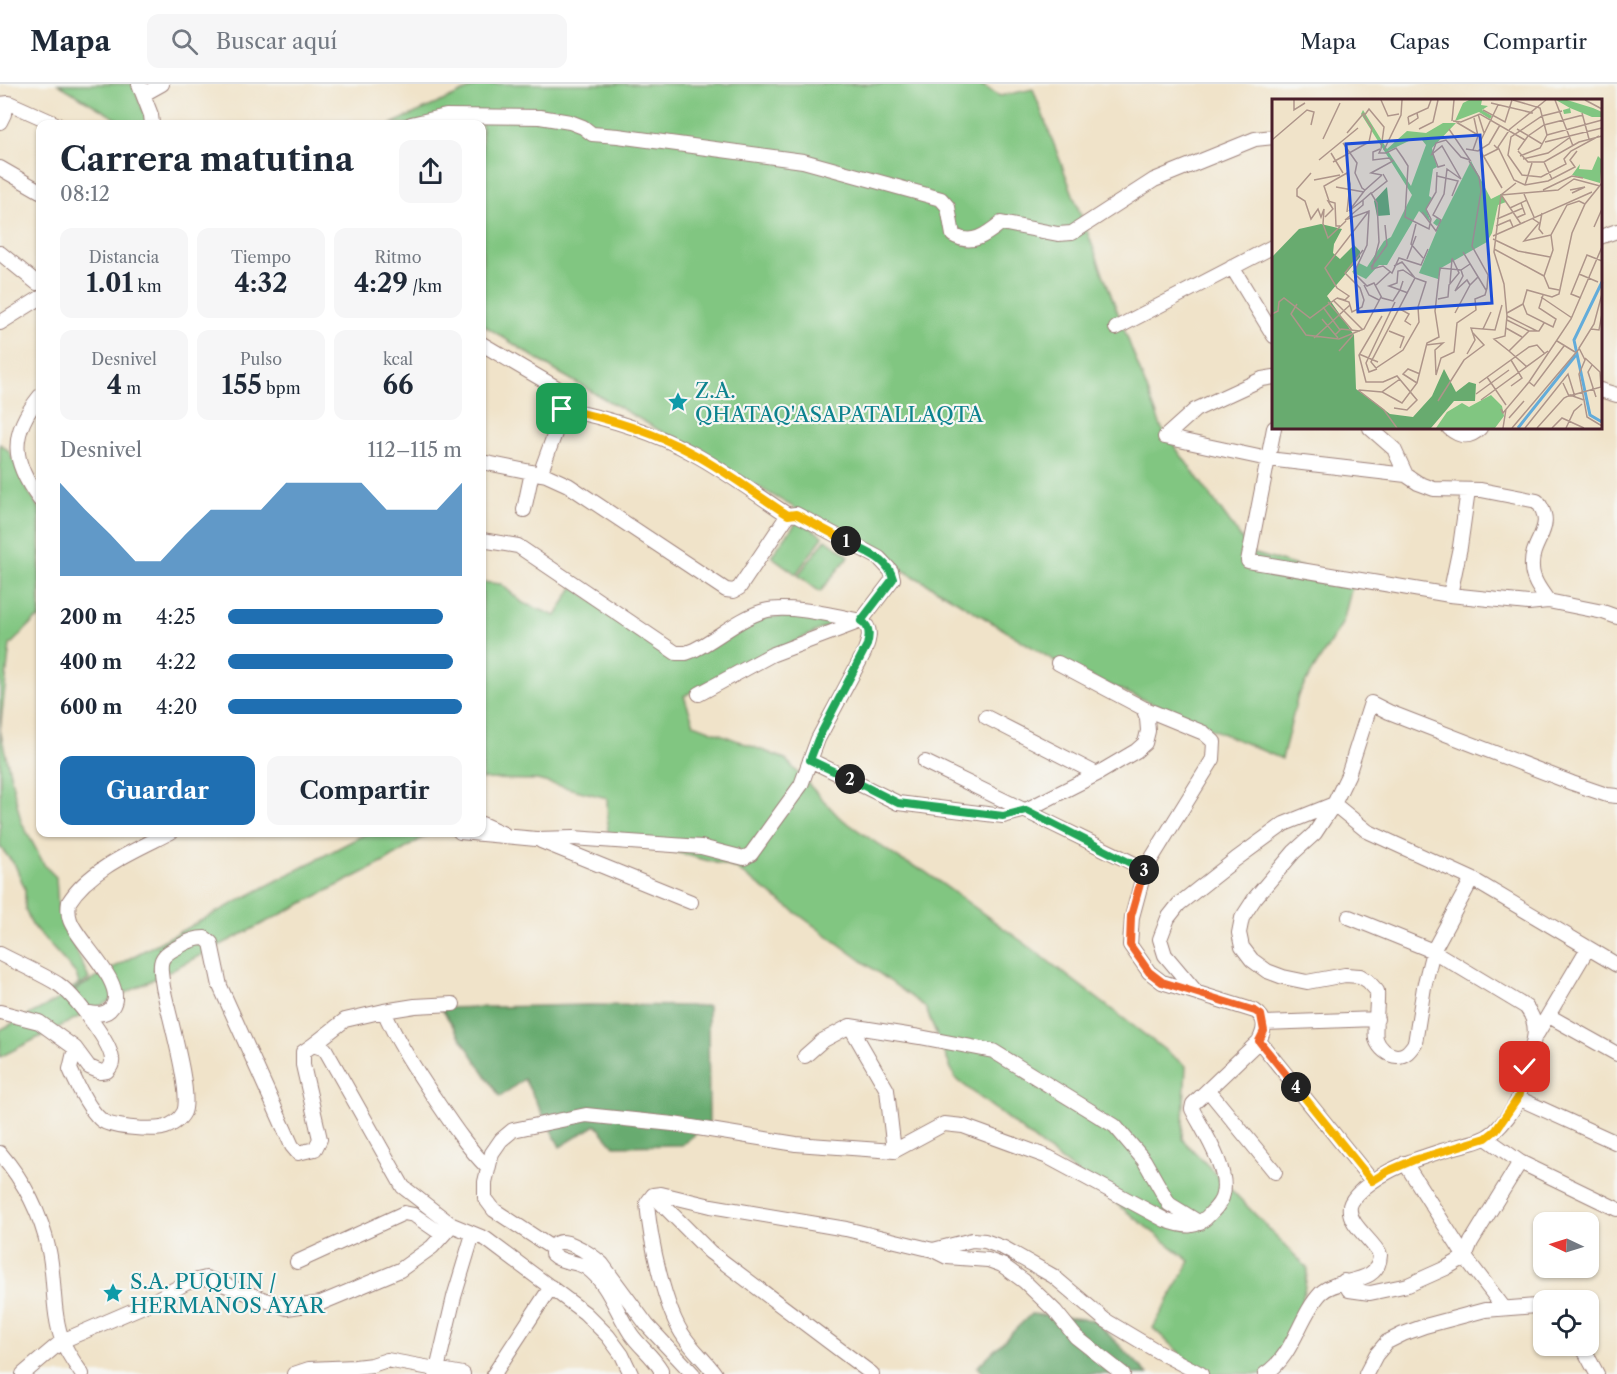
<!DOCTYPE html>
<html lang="es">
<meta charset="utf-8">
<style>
body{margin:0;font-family:"Libre Caslon Text",serif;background:#f6f6f7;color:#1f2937;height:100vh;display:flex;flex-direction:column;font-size:22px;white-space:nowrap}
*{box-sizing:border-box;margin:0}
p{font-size:20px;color:#747a83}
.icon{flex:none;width:33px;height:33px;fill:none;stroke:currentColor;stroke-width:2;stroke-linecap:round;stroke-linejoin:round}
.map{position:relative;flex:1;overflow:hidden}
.drawer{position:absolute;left:36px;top:36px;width:450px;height:717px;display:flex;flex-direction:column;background:#fff;border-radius:12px;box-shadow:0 2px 4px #0004}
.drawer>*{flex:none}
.needle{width:39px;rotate:274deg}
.buttons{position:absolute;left:1533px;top:1128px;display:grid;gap:12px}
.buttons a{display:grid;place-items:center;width:66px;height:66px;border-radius:12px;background:#fff;box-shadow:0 2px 4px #0004;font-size:30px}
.pin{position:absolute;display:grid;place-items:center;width:51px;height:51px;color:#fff;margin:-26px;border-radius:12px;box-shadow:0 3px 9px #0006}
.km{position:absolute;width:30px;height:30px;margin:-15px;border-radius:50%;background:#222;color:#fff;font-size:16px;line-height:30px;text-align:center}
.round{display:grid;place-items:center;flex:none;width:63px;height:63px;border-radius:12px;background:#f6f6f7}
.summary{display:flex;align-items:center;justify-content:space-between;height:102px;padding:0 24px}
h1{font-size:33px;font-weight:800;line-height:45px}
.metrics{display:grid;grid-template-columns:repeat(3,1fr);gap:9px;height:102px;padding:6px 24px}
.metrics div{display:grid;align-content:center;border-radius:12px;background:#f6f6f7;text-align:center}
.metrics b{font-size:26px;font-weight:800}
.metrics small{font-size:16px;font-weight:400}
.metrics p{font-size:16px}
.chart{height:168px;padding:12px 24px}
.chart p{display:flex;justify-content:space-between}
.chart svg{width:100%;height:108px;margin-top:6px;fill:#1f6fb2;opacity:.7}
.primary-button{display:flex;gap:12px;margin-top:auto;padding:12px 24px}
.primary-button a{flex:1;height:69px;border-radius:12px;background:#1f6fb2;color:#fff;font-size:24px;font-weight:800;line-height:69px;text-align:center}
.primary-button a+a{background:#f6f6f7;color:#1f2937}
ul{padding:0 24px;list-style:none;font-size:20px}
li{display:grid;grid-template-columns:96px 72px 1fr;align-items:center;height:45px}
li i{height:15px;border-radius:8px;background:#1f6fb2}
header{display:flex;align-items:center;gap:36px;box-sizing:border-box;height:84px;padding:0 30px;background:#fff;border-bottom:2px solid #e0e1e3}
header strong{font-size:28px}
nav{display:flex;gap:33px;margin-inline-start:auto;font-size:21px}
.search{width:420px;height:54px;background:#f6f6f7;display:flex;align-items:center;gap:15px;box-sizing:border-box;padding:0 21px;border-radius:12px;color:#747a83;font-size:22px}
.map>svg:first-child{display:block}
.green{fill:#81c681;stroke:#667256;stroke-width:1.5}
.forest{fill:#68ab6f;stroke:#59654d;stroke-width:1.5}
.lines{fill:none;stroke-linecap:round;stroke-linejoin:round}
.minor-casing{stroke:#9d817a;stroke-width:16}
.minor{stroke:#fff;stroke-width:14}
.split-1-casing{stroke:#fff;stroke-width:12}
.split-2-casing{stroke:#fff;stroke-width:12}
.split-3-casing{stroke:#fff;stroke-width:12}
.split-4-casing{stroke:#fff;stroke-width:12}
.split-5-casing{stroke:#fff;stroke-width:12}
.split-1{stroke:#f5b400;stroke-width:8}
.split-2{stroke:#22a559;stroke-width:8}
.split-3{stroke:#22a559;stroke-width:8}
.split-4{stroke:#f0652b;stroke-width:8}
.split-5{stroke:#f5b400;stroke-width:8}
.labels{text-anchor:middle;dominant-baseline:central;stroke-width:4.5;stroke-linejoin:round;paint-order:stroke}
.culture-label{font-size:21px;fill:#0d838f;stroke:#f6f6f2;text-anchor:start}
.inset-river{fill:none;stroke:#63acda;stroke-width:3}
.inset-road{fill:none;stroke:#ae958a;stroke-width:1.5}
.view{fill:#1d4ed8;fill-opacity:0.15;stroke:#1d4ed8;stroke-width:3}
.inset-edge{fill:none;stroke:#4a1f2b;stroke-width:3}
</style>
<header>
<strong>Mapa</strong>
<div class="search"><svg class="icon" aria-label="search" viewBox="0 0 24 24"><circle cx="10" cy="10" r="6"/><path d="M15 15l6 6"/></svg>Buscar aquí</div>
<nav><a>Mapa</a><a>Capas</a><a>Compartir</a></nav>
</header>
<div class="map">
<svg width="1617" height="1290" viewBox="0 0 1617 1290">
<rect width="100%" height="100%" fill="#f6f6f2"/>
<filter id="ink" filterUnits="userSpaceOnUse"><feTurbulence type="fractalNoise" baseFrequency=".0167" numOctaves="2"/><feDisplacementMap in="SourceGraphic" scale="12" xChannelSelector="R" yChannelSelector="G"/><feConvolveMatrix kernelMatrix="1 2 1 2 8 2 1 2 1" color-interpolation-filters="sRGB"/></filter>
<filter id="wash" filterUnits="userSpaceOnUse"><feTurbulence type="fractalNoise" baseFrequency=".008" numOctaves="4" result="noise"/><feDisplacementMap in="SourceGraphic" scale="24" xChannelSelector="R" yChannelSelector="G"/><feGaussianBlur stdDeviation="1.35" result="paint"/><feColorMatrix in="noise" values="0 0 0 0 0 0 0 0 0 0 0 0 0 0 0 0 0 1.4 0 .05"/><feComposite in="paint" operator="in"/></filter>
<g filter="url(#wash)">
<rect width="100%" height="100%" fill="#f0e3c9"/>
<!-- green -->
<path class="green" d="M58,0H132L149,40H125Z
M481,0H980L1000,12L1033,5L1162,345L1252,469L1353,498L1343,538L1298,611L1282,675L1058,579L957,517L556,287L482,240V40H391Z
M0,360L9,367L25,402L40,426V534L35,536L10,561L0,646L21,737L45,782L56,793L58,825L89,895L70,909L132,873L367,749H430L386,777L0,973V946L67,911L66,908L79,900L76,890L32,841L25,824V805L15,781L0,763Z
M799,435L823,453L796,490L771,472Z
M826,455L849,472L820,508L798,491Z
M482,498L501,500L523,519L556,532L573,503L674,573L767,533L804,532L836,538L701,602L684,612L694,640L785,675L839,733L901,776L924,787L1027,861L1186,982L1182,1055L1308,1185L1299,1237L1266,1290H1202L1153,1244L1190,1177L955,994L925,923L735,784L608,750L607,714L537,696L482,695Z"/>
<!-- forest -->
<path class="forest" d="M589,921L708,922L709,1039L682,1061L614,1062L596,1041L560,1063L524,995L500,1013L441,924Z
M1031,1230L1094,1236L1148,1290H983L977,1283Z"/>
</g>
<g filter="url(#ink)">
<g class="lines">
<!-- minor casing -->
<g class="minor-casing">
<path id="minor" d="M139,0L151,31L152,40
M144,10L162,0
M0,20L9,19L56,40
M0,38L4,30V21
M411,40L446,32L540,33L570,38L583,43L592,50L618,52L803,77L941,115L948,123L953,151C972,162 986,151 1001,139L1058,150L1072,149L1154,96L1255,55L1274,53
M0,84L40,107
M1600,153L1617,147
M0,169L37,199
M1232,183L1274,252
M0,239L40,214
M1116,244L1274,162
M482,260L569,311L540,390
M1600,306L1617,311
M40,312C9,350 11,377 40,416
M562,325C608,334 654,348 694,370C727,388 757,411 788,431L796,430L879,474L891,487L893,495L861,537L771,571L699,610
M1274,344L1248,477L1450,511L1528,519L1548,517L1603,528L1617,533
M1370,344L1394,365L1406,391L1418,399L1434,405L1481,406L1537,417C1558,444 1530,456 1532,483C1532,496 1541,507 1548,517
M1449,344C1460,353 1469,355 1480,344
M1165,353L1268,375L1406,391
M1165,353L1195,326L1262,295L1274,293
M482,378L546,391L568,401L726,506L734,507L739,504L788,431
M524,426L532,388
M1450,511L1460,463L1468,406
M986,633L1097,690
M810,676L898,719L1003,732L1026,726L1097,690L1136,667L1145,659L1148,647L1147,634L1143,624
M925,678L1145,785
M1617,712L1607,711L1572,699L1389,628L1371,619L1348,691L1334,720L1367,747L1472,795L1617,881
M482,740L504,750
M460,748L536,755L573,754L701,763L744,774L751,770L801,701L818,655L864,569C868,558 874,544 861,537C835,532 789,520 764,527C739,534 717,555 694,566L686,569H676L518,462L482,456
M541,757L691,818
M1349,833L1433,867L1472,795
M0,870C19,880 40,889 58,900C73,910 110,957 112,975C113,980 110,984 107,987L101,988L89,983L75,964L39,938L0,928
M1197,909L1165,871L1160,855L1168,834L1179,820L1236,775L1284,740L1334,720L1315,749L1294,768L1255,814L1242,834L1239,849L1242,863L1252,876L1267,887L1283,893L1307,898L1345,891L1360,892L1368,897L1377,907C1378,919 1374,946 1376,955C1379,964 1388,972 1397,972C1406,972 1410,966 1415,959L1424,903L1433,867L1526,923C1541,942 1534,959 1526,979C1522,990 1523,1004 1518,1015C1514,1026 1503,1040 1494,1048C1482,1058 1465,1060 1451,1064C1420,1074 1390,1082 1364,1104C1359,1109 1352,1114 1350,1122C1347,1140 1372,1155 1380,1171C1379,1203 1338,1192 1321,1209C1299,1232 1294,1272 1265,1290
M384,927L415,922L453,920
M86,928C95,930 106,932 112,923C128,900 77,858 70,836C68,830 68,824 69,818C89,785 138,765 171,748
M1549,932L1617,970
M1264,939L1377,935
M850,942L887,1006L894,1067
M1537,950L1588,864
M1259,957L1372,1097
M313,961L345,936L384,927C397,958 415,984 433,1012C450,1037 466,1062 487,1083
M805,972L822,957L850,942L920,953L993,967L1115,1042L1144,1076L1169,1120L1200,1139
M1208,1006L1275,1088
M1518,1014L1617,1059
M1486,1054L1520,1078L1617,1125
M0,1069C24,1097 41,1130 49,1167C55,1194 52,1232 63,1258C67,1269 75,1280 82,1290
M1405,1079L1465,1173L1504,1224
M653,1111L710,1168L872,1290
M452,1141L486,1155L585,1229L608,1252L622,1271L631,1290
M552,1164L494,1126L485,1114V1098L492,1069L501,1056L513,1046L586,1031L673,1040L796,1060L894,1067L944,1040L963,1042L1048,1073L1165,1136C1184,1143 1196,1146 1211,1129C1216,1124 1222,1117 1223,1110C1229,1085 1203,1047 1192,1025L1193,1020L1259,957C1265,945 1267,935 1255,927L1162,898L1149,888L1130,861L1132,833L1145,785L1213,675L1214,658L1204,649L1143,624L1058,579
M933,1166L947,1173L988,1176L1002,1181L1024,1197L1055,1227L1076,1253L1123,1290
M297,1178L404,1129L414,1131L443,1151
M1344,1197L1349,1206L1370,1209L1408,1201L1446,1184L1465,1173L1471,1158L1520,1078
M1582,1262L1597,1290
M23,1290L62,1257L148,1220L186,1199L206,1194L287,1224L321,1219L400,1186L432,1163L452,1141L403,1103L325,965L313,961L303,968V981L320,1055L315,1065L298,1069L292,1062L220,902L211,859L205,854C195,854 188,857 180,862C174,865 165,869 162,876C159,883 162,895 163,903C168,929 192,1009 184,1028C180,1036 171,1042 162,1044C150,1046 109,1044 100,1035C87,1023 77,1001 70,985L75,964
M294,1290L309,1285L355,1283L372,1281L387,1276L463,1290
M436,1290L454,1213L473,1150
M494,1290L551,1203
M661,1290V1286C653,1272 640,1263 631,1250C616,1228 609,1200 587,1184C576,1176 562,1180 552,1170C552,1142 593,1171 602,1180L647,1241L693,1290
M715,1290C706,1277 694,1267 685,1254C664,1225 650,1154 647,1119L653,1111L661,1110L711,1122L846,1145L933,1166L972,1156L985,1157L1004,1164L1053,1192L1105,1236L1157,1267L1201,1290
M1366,1290L1376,1271L1387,1258L1403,1250L1425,1242L1485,1226L1536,1222L1544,1225"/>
</g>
<!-- minor -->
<use href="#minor" class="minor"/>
</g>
</g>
<g class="lines" filter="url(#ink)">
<!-- split-1 casing -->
<g class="split-1-casing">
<path id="split-1" d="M562,325C608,334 654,348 694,370C727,388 757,411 788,431L796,430L846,457"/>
</g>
<!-- split-2 casing -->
<g class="split-2-casing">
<path id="split-2" d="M846,457C864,468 888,473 893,495L861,537C870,542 870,551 867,561L818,655L810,676L850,695"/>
</g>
<!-- split-3 casing -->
<g class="split-3-casing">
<path id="split-3" d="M850,695L898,719L1003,732L1026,726L1144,786"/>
</g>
<!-- split-4 casing -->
<g class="split-4-casing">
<path id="split-4" d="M1144,786L1131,832L1130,861L1149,888L1162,898L1255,927L1261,931L1264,947L1259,957L1296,1003"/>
</g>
<!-- split-5 casing -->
<g class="split-5-casing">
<path id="split-5" d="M1296,1003L1372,1097L1388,1087L1414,1076L1486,1054L1496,1046L1518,1014L1525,983"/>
</g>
<!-- split-1 -->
<use href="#split-1" class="split-1"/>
<!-- split-2 -->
<use href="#split-2" class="split-2"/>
<!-- split-3 -->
<use href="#split-3" class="split-3"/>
<!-- split-4 -->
<use href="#split-4" class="split-4"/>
<!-- split-5 -->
<use href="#split-5" class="split-5"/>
</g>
<!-- icons -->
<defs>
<g id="sight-bare" transform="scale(1.62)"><path d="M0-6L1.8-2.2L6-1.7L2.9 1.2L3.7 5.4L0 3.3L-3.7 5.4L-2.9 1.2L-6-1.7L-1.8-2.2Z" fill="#0f9aa8" stroke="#f6f6f2" stroke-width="2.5" paint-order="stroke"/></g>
</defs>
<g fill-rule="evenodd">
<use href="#sight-bare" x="678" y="318"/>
<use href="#sight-bare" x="113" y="1209"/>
</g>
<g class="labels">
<!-- culture labels -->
<g class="culture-label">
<text x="695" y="306">Z.A.<tspan x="695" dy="24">QHATAQ'ASAPATALLAQTA</tspan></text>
<text x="130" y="1197">S.A. PUQUIN /<tspan x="130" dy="24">HERMANOS AYAR</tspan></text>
</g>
</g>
<!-- overview -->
<g transform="translate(1272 15)">
<rect width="330" height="330" fill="#f0e3c9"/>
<path d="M197,1H210L209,6L216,7L210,11L220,17L218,20L207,13L183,22L191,4ZM284,1H295L321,9L330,13V18H320L298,9L299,14L292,15L291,11L298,9ZM91,11L115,50L135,32L154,34L171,24H184L160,49L165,68L161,70L157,97L160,99L154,110L159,123L147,112L115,166H107L94,180L80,173L87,164L95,168L112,142L119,138L140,96L89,15ZM141,40L150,41L154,46L139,87L116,52ZM326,57L330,61L328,84L300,76L308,65L307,70L320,71ZM199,62L219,100L229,95L234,103L226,106L220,134L215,143L169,169L166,180L147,174L168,124L165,127L161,124L165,119L169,122ZM219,296L230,307L232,317L223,329H164L175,313L190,304L197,308Z" fill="#81c681" fill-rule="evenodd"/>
<path d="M115,88L118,116L105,117L102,102ZM49,125L70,130L62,145L61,154L68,160L82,146L88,152V158L55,197L82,236L84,290L118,315L141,318L160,297L172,270L184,293L197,283L204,285L203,302H182L159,329H0V158L27,130Z" fill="#68ab6f"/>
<path class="inset-river" d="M330,183L302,241L318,316L330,323M246,329L304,256"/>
<path class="inset-road" d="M22,1V11L33,4M109,1L116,17L127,15M241,1L268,9L275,36L268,49L248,57M274,1L238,30L226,48L242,81L253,86L276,82L303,68L298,61L305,52M283,1L301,47M313,1L330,10M219,4L261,14M211,11L233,23L240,1M290,12L270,17L239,38L236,56L250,76L269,78L294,65L292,60L299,52L327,37M310,14L317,40M206,15L212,34M136,18L156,9L159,1M136,18L137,25L146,19L145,14M180,22L182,1M181,22L189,23L208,15L253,41M184,23L206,36M147,30L161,23L166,1M245,30L270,45M75,34L92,14M275,36L330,21M51,40L68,4M0,41L35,11L42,13L39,26M209,41L226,6M273,43L330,29M71,44L85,64L83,74L90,89L93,91L110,76M108,50L101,53V61L117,59L121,62L99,74L110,76M109,50L107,54H114L124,49L131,59L136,67L133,118L157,130L159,120L154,110L164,93L165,73M194,50L206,52L217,45L228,26M112,51L129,16L130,1M201,51L206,37L202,19M208,51L230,89M246,51L256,37L272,26L311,16M246,52L256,63H272L307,43L330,37M59,54L71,74M161,55L166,68L173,66M212,57L226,50L222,46M251,60L276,54L297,39M47,61L86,29M61,63L97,43L100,29L92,17L97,10L112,28L109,50M272,63L280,80M39,74L25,90V97L33,102L39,120L46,110L49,118L52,110L51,125L56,139L74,122M165,77L186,82L180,97M42,81L68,76M244,84L229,96L222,153L232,185L235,217L265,232M253,86L260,64M64,88L92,93M93,91L77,112L91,101V106L73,121L97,112L95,146L82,174L95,187L102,184L110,199L121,202L128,191L117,187L125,184L126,172L131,171L143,179L130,163L122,167M271,91L300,77L311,79M298,91L313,88L300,94M100,94L115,82L111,75M252,95L262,118M229,96L286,91L302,80L328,87M230,97L249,125M91,101L99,94L105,104L107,143L100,170L111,167L120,174L127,159L149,166L156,150M57,102L52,87L75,74L78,85L75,113M238,109L255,101M150,113L164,132L169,121L161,116L172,95L175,70L189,80L170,47L160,55L164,44L174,41L189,58L198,61L177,30M270,114L267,130L271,135M53,118L61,110L56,102L63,104L64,127H68M244,119L253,115L249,104M225,120L251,109M261,120L267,124L252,142L279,136M144,125L139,145L151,159M224,127L238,121L241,128M322,128L330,110M221,137L320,93M221,140L246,152L278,158M222,150L272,177M91,151L73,174L88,189L92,201L90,208L80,213L77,203L65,199L73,201L77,197L65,189L53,169L97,112M191,153L214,191M135,160L144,137M99,168L115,146L113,126M189,171L191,177L183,192L195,181L198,186L206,178M307,175L326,183M143,179L154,183L146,208L147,223L131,251L104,269L99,263ZM131,182L128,191L136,194M178,184L180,160M92,186L97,196L107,201M104,186L118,173M287,191L277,189L272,177L281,151L279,136L295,106L307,102L313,105M271,196L267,209L284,220L281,228L255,215L251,205L255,191L280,198L287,195L300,134L313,105L330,84M269,198L300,219M309,199L299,195L315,156L330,162M166,200L176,198L177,186L187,174L180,159M61,201L91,231M56,203L80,231M25,205L19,215L34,236L67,240L92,230L109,198M51,208L68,231M128,210L137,215L133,222L139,226M183,214L198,186M235,214L251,205M0,215L6,212L7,203L12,199L38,219L65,199M110,217L87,256L94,283H111L125,277L145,301L135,311L122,309M235,217L233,237L222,240L237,252M50,220L66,239M235,221L257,232M234,229L250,238M211,230L219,213M319,230L327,231L330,215M117,232L132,238L128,249M63,236L69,230L88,232M42,239L78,206M285,242L303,253M154,246L171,244L163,251L164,276L169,259L182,253L185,224L204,211L203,200L213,196L215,189L216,176L200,147L209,92L207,78L197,62M67,252L81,236M87,255L106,263M195,255L203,241L199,229L223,231L230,206M320,266L316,273L324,298M255,268L237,252L257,232H267L272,224M105,270L97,273L94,264L123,203M215,278L234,306M128,280L110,293L130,304L145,284L155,244L167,238L163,212L168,169L189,171L198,165M257,283L262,287L292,247M145,284L131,275L136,270L148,275M207,284L257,248L265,246L273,255M291,284L297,297L329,288L328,273L313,259M239,287L250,279L239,261M86,291L112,311L125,329M87,291L110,293M204,295L237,271M209,301L276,252M312,301L315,318L330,327M166,302L192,261L212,246L201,234M229,310L231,314L257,283L299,220L330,148M237,319L252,302M231,329L234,310M240,329L307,250M253,329L296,275L303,298M265,329L292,299L298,296L312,301L307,275L313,261L307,249L322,225L330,195M280,329L290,319L312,329M294,329L302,312L310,305"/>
<path class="view" d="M208,36L220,204L86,213L74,45Z"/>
<rect width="330" height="330" class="inset-edge"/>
</g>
</svg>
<div class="buttons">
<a><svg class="needle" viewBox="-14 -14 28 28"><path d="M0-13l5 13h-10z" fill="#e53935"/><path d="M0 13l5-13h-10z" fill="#747a83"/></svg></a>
<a><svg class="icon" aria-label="locate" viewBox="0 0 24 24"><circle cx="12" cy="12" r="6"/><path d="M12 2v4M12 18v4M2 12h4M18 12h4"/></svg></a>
</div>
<div class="pin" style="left:562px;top:325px;background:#1e9e55"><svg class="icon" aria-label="arrive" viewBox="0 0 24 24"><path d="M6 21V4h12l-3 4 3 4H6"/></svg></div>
<div class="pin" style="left:1525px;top:983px;background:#d93025"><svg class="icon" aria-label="check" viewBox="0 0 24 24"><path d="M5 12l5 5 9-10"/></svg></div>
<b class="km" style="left:846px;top:457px">1</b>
<b class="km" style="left:850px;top:695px">2</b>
<b class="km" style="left:1144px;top:786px">3</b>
<b class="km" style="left:1296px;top:1003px">4</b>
<section class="drawer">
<div class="summary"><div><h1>Carrera matutina</h1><p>08:12</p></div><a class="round"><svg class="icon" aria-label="share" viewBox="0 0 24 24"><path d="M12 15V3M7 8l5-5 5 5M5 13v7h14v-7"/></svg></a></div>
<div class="metrics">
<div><p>Distancia</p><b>1.01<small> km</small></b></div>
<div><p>Tiempo</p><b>4:32</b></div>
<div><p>Ritmo</p><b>4:29<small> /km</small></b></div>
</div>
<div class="metrics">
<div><p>Desnivel</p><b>4<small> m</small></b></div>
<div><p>Pulso</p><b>155<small> bpm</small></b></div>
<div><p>kcal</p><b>66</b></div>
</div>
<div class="chart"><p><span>Desnivel</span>112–115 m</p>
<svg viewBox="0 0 160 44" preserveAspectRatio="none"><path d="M0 44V6L10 17L20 27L30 38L40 38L50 27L60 17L70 17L80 17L90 6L100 6L110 6L120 6L130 17L140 17L150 17L160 6V44z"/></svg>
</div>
<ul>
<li><b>200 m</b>4:25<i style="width:92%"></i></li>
<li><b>400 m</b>4:22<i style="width:96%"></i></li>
<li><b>600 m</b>4:20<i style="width:100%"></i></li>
</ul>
<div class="primary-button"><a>Guardar</a><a>Compartir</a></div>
</section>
</div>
